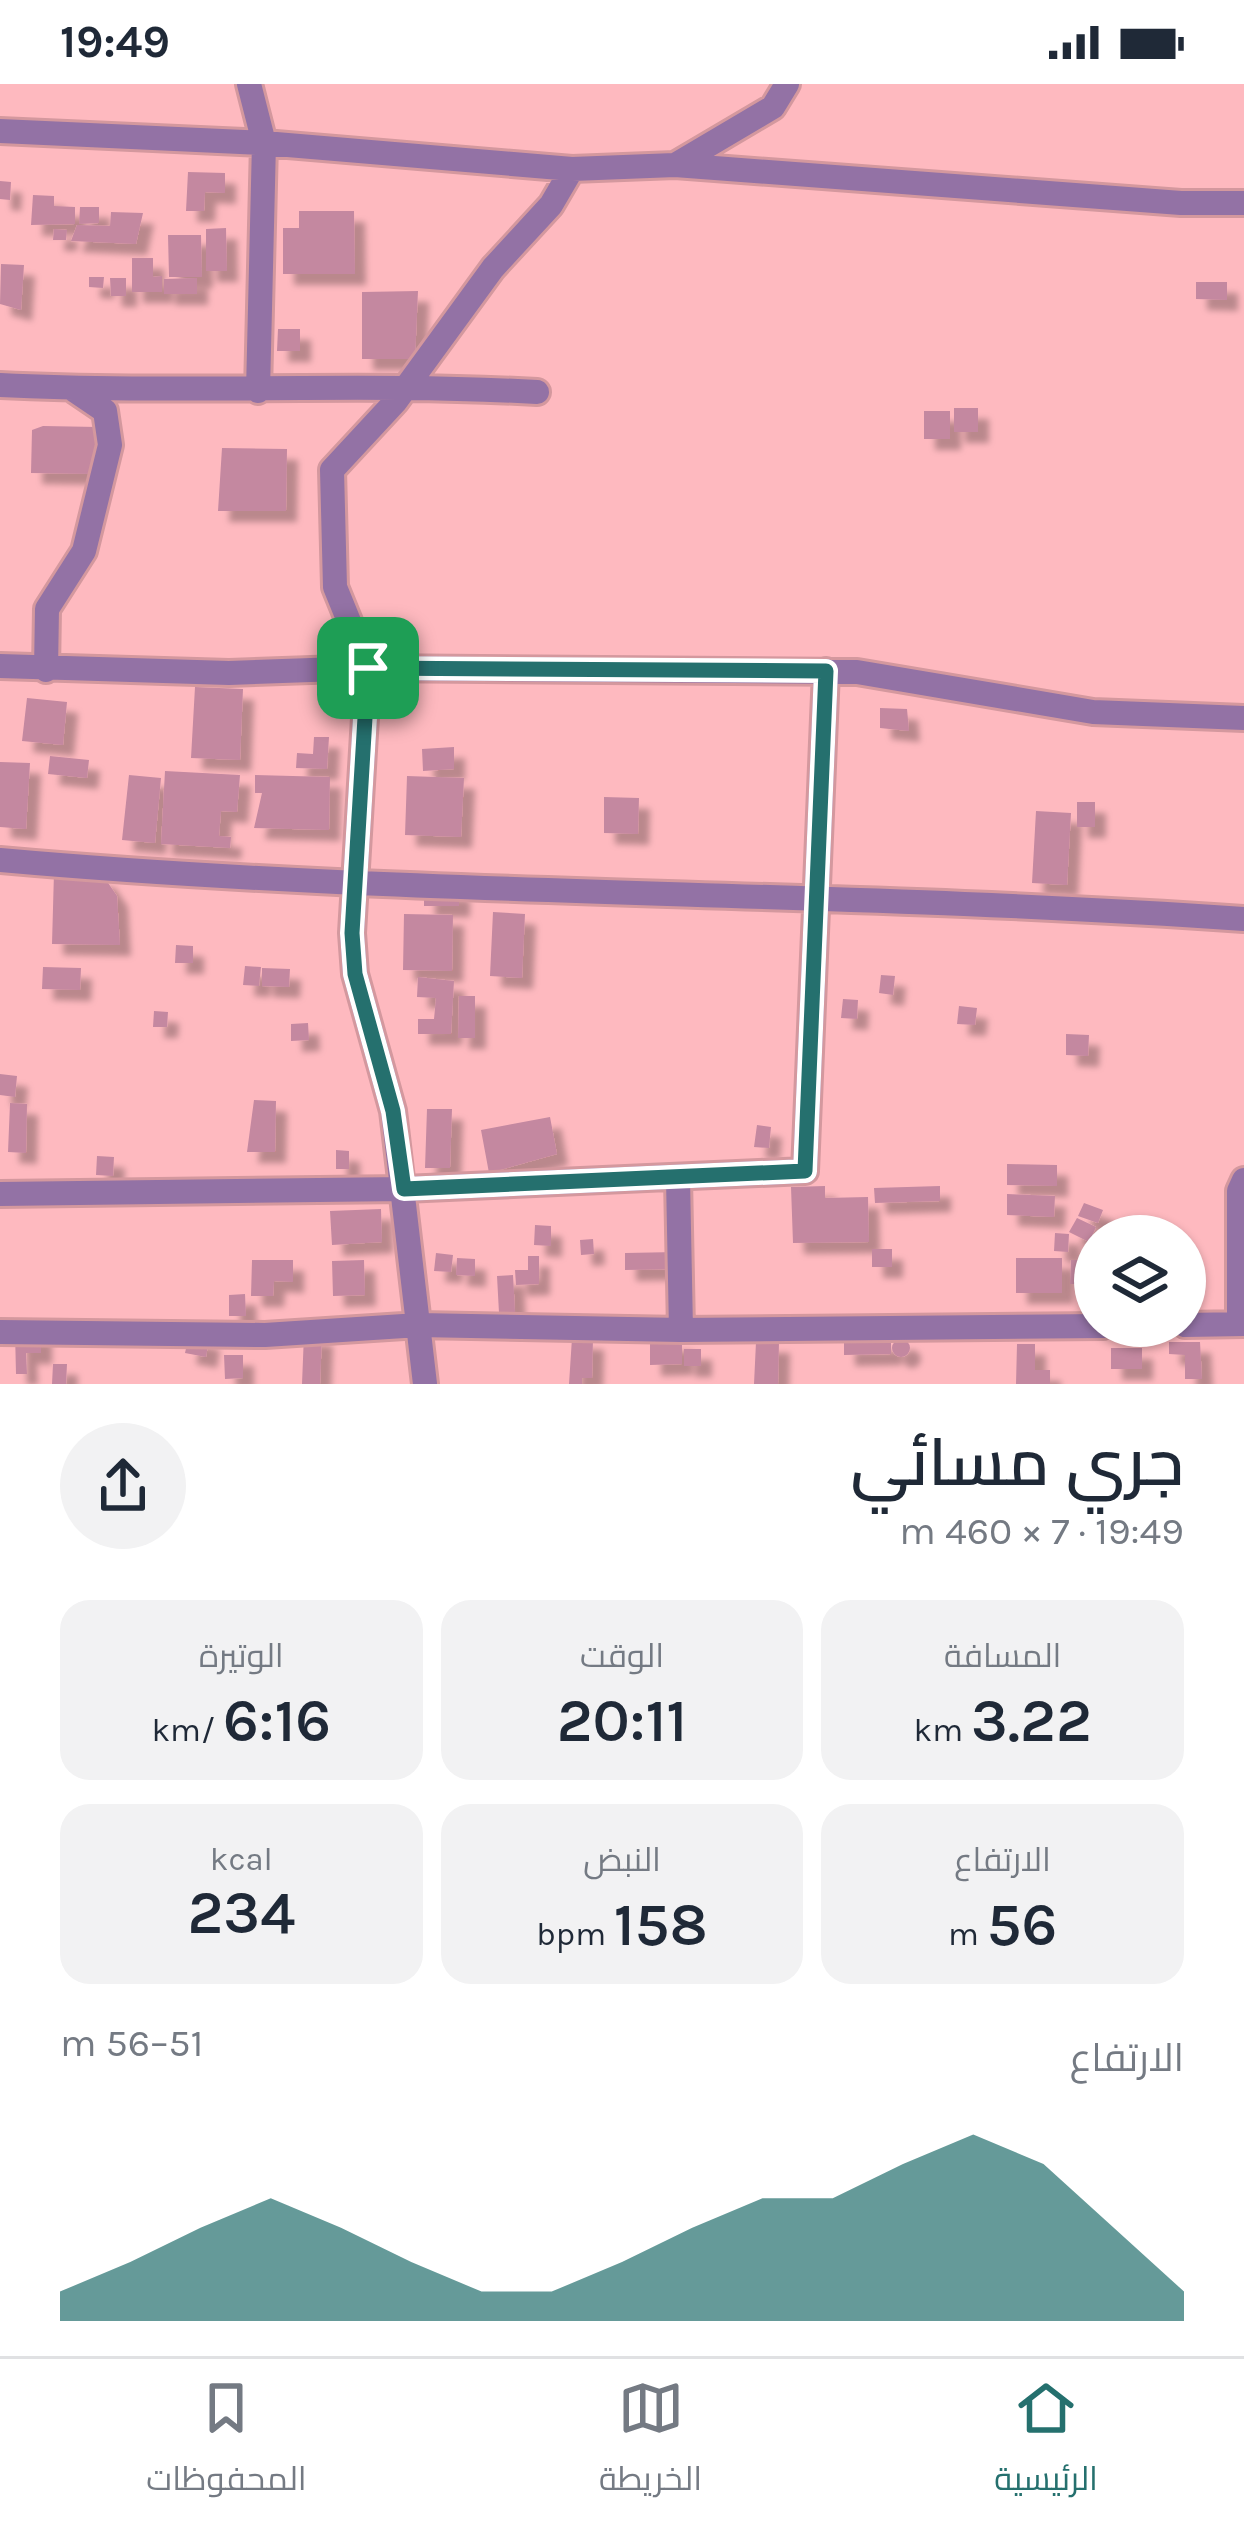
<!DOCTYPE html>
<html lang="ar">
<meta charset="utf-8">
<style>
body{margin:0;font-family:Karla,Cairo,sans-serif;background:#f2f2f3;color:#1f2937;direction:rtl;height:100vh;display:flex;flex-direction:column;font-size:45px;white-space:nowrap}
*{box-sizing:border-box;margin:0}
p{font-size:39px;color:#747a83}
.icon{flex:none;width:66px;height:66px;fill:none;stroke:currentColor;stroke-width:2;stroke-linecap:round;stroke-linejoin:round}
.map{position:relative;height:1300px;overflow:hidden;direction:ltr}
.panel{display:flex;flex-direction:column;background:#fff;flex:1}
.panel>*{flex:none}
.fabs{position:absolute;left:1074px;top:1131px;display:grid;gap:24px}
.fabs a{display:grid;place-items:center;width:132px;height:132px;border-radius:50%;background:#fff;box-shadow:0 3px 9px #0004;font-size:60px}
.pin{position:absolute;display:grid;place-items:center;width:102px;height:102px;color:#fff;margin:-51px;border-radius:24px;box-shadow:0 6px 18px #0006}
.round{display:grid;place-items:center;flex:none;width:126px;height:126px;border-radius:63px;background:#f2f2f3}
.head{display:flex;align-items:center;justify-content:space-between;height:204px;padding:0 60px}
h1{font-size:66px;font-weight:600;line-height:90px}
.stats{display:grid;grid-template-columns:repeat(3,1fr);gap:18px;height:204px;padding:12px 60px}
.stats div{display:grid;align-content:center;border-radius:30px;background:#f2f2f3;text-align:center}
.stats b{font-size:60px;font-weight:600}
.stats small{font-size:33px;font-weight:400}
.stats p{font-size:33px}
.chart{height:336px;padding:24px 60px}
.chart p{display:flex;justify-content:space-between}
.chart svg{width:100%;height:216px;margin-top:12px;fill:#25706e;opacity:.7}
.status{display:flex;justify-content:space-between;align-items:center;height:84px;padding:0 60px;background:#fff;direction:ltr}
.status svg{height:33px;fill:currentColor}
.menu{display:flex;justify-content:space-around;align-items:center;height:168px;border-top:3px solid #e0e1e3;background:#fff;font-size:33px;color:#747a83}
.menu a{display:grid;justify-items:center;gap:6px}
.menu .on{color:#25706e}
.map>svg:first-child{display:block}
.building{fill:#c488a0;filter:url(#shadow)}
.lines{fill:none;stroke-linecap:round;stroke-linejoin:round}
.street-casing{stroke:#d4989e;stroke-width:30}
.street{stroke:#9372a5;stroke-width:24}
.route-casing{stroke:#fff;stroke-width:24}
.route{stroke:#25706e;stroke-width:15}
</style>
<div class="status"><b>19:49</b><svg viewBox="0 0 49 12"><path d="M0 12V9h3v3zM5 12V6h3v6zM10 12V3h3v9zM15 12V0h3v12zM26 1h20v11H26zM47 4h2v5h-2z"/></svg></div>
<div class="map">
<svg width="1244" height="1300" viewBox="0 0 1244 1300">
<defs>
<filter id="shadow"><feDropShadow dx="11" dy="11" stdDeviation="3" flood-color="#0004"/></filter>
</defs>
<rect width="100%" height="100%" fill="#feb9bf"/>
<!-- building -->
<path class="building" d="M188,88L225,89V109L205,108L204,127H186Z
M0,97L11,98L10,116L0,115Z
M33,111L54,112V122L75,123V140L31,141Z
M80,123H99V139L79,140Z
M299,127H354L355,190H283V144H299Z
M111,128L143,129L136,160L71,157L77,141L110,142Z
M226,144L227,187H206V145Z
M54,145L67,146L66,156H53Z
M168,151H201L202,193H169Z
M132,174H153V193L162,192V208H132Z
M1,180L24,181L21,226L0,220Z
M89,193H104L103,204L89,203Z
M110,194H126V212H111Z
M197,194V210H164V195Z
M1196,198H1227V216L1196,215Z
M418,207L415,275H362V208Z
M278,245H300V267H277Z
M954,324H978V348H954Z
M924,327H950V355H924Z
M43,342L98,343L97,390L31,389L32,346Z
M222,364L287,365L286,427H218Z
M195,603L243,605L240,676L191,674Z
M27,614L67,618L63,661L22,657Z
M880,624L907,625L909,647L880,644Z
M314,653H329L327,685L296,684L297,669L313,670Z
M454,663V685L423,687L422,665Z
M50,672L89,676L87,694L48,690Z
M0,678L30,679L26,745L0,743Z
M165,687L240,691L237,728L221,727L219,752L231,753L230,764L161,760Z
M129,691L161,694L155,759L122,756Z
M255,691L330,693L329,746L254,744L262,709H255Z
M407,692L464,694L461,753L405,751Z
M604,713L639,714L638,750L604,749Z
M1077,718H1095V743H1077Z
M1036,727L1071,729L1067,801L1032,799Z
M54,788L104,793L117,812L120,861L52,860Z
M424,805H459V822H424Z
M493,828L525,830L522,894L490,892Z
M404,830L453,831L452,887L403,886Z
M176,861L193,862V879H175Z
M245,882L261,883L259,902L243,901Z
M43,883L81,884L80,906L42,905Z
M262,884L290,885L289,903L262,902Z
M881,891L895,892L893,911L879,909Z
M418,893L454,897L451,950H418V935H434L436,914L417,913Z
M459,912H475V954H458Z
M843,915L858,916L857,935L841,934Z
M959,922L977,924L975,941L957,940Z
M154,927L168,928L167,943H153Z
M308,939L309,956L291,957V940Z
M1066,950L1089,951L1088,972L1066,971Z
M0,990L17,992L15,1013L0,1011Z
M254,1016L276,1017L275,1068H247Z
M10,1019L27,1020L26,1069L8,1068Z
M427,1025H452L450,1084H425Z
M550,1033L557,1070L489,1089L481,1046Z
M757,1041L771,1043L769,1064L754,1063Z
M336,1066L349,1067V1085H336Z
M97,1072L114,1073L113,1092L96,1091Z
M1007,1080L1057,1081V1102L1007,1101Z
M825,1102V1114L868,1113L869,1158L793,1159L791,1103Z
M940,1102V1117L875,1119L874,1104Z
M1007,1110L1055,1112L1054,1133L1007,1131Z
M1084,1119L1103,1126L1098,1139L1078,1132Z
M381,1125L382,1158L332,1161L330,1127Z
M1077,1134L1096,1143L1089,1158L1069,1148Z
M535,1141L551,1142V1162L534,1161Z
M1055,1149L1069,1150L1068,1168L1054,1167Z
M593,1155L594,1170L581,1171L580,1156Z
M872,1165H892V1183H872Z
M677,1168V1185L625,1186V1169Z
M436,1169L453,1171L451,1188L434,1187Z
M528,1172H539V1200L516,1201L515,1186H528Z
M457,1174L475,1175V1192L456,1191Z
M1016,1174H1062V1209H1016Z
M252,1176H293V1198L274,1197L273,1212H251Z
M364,1176L365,1211L333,1212L332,1177Z
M1071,1176H1083L1082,1200H1070Z
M513,1191L515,1228L499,1229L497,1192Z
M245,1210L246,1232H229V1211Z
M15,1248H41V1269H26L27,1290H16Z
M304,1250L322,1251L320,1300H302Z
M189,1251L209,1255L206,1273L185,1269Z
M572,1254L593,1255L592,1294H582V1300H569Z
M892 1264a9 9 0 1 1 18 0a9 9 0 1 1-18 0Z
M682,1256V1280L650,1281V1257Z
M891,1256V1270L844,1271V1257Z
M756,1258H779L778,1300H754Z
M1169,1258H1200L1202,1295H1185V1271L1169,1270Z
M1017,1260H1035V1286H1050V1300H1016Z
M1111,1264H1142V1285H1111Z
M684,1265H701V1282H684Z
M224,1271H243V1294L225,1295Z
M53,1280H67L66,1300H52Z"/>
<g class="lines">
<!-- street casing -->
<g class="street-casing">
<path id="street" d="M249,0L264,59L258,307
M0,47L264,59L572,85
M675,81L1181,119H1244
M0,301C179,310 358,298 537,308
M0,582L229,589L368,584L857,588L1093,628L1244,634
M46,586L47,525L84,467L110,361L105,327L74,306
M0,776C414,813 830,806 1244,835
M678,1094L681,1246
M0,1110L404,1105L805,1087L826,587
M1239,1240V1107L1244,1096
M1185,1241L1244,1240
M0,1248L265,1251L419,1241L681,1246L1103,1242
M425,1300L393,1027L355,890L352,849L368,584L335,503L332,386L396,317L493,184L551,121L572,85L675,81L773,23L787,0"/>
</g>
<!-- street -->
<use href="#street" class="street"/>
</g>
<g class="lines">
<!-- route casing -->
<g class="route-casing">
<path id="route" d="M368,584L826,587L805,1087L404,1105L393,1027L355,890L352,849Z"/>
</g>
<!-- route -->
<use href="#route" class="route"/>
</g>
</svg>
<div class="fabs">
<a><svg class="icon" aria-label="layers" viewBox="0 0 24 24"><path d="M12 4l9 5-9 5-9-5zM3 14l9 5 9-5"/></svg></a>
</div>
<div class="pin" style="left:368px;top:584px;background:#1e9e55"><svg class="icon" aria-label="arrive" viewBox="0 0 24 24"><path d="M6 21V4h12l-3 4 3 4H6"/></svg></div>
</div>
<section class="panel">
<div class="head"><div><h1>جري مسائي</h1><p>19:49 · 7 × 460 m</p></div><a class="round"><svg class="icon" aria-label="share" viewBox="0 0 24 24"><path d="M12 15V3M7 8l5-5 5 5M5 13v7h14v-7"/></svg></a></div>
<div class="stats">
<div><p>المسافة</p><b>3.22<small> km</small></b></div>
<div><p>الوقت</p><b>20:11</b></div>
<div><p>الوتيرة</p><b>6:16<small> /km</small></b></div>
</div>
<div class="stats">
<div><p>الارتفاع</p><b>56<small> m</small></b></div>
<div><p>النبض</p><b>158<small> bpm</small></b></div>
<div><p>kcal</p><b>234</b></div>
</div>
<div class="chart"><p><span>الارتفاع</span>51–56 m</p>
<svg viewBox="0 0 160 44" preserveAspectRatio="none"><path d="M0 44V38L10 32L20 25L30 19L40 25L50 32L60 38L70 38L80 32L90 25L100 19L110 19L120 12L130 6L140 12L150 25L160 38V44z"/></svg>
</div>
</section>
<nav class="menu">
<a class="on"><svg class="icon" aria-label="home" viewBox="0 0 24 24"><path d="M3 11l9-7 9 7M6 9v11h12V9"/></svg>الرئيسية</a>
<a><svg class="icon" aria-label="map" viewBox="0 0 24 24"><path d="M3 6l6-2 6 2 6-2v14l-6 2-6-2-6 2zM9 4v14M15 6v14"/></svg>الخريطة</a>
<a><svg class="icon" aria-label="saved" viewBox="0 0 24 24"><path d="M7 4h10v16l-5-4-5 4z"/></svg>المحفوظات</a>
</nav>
